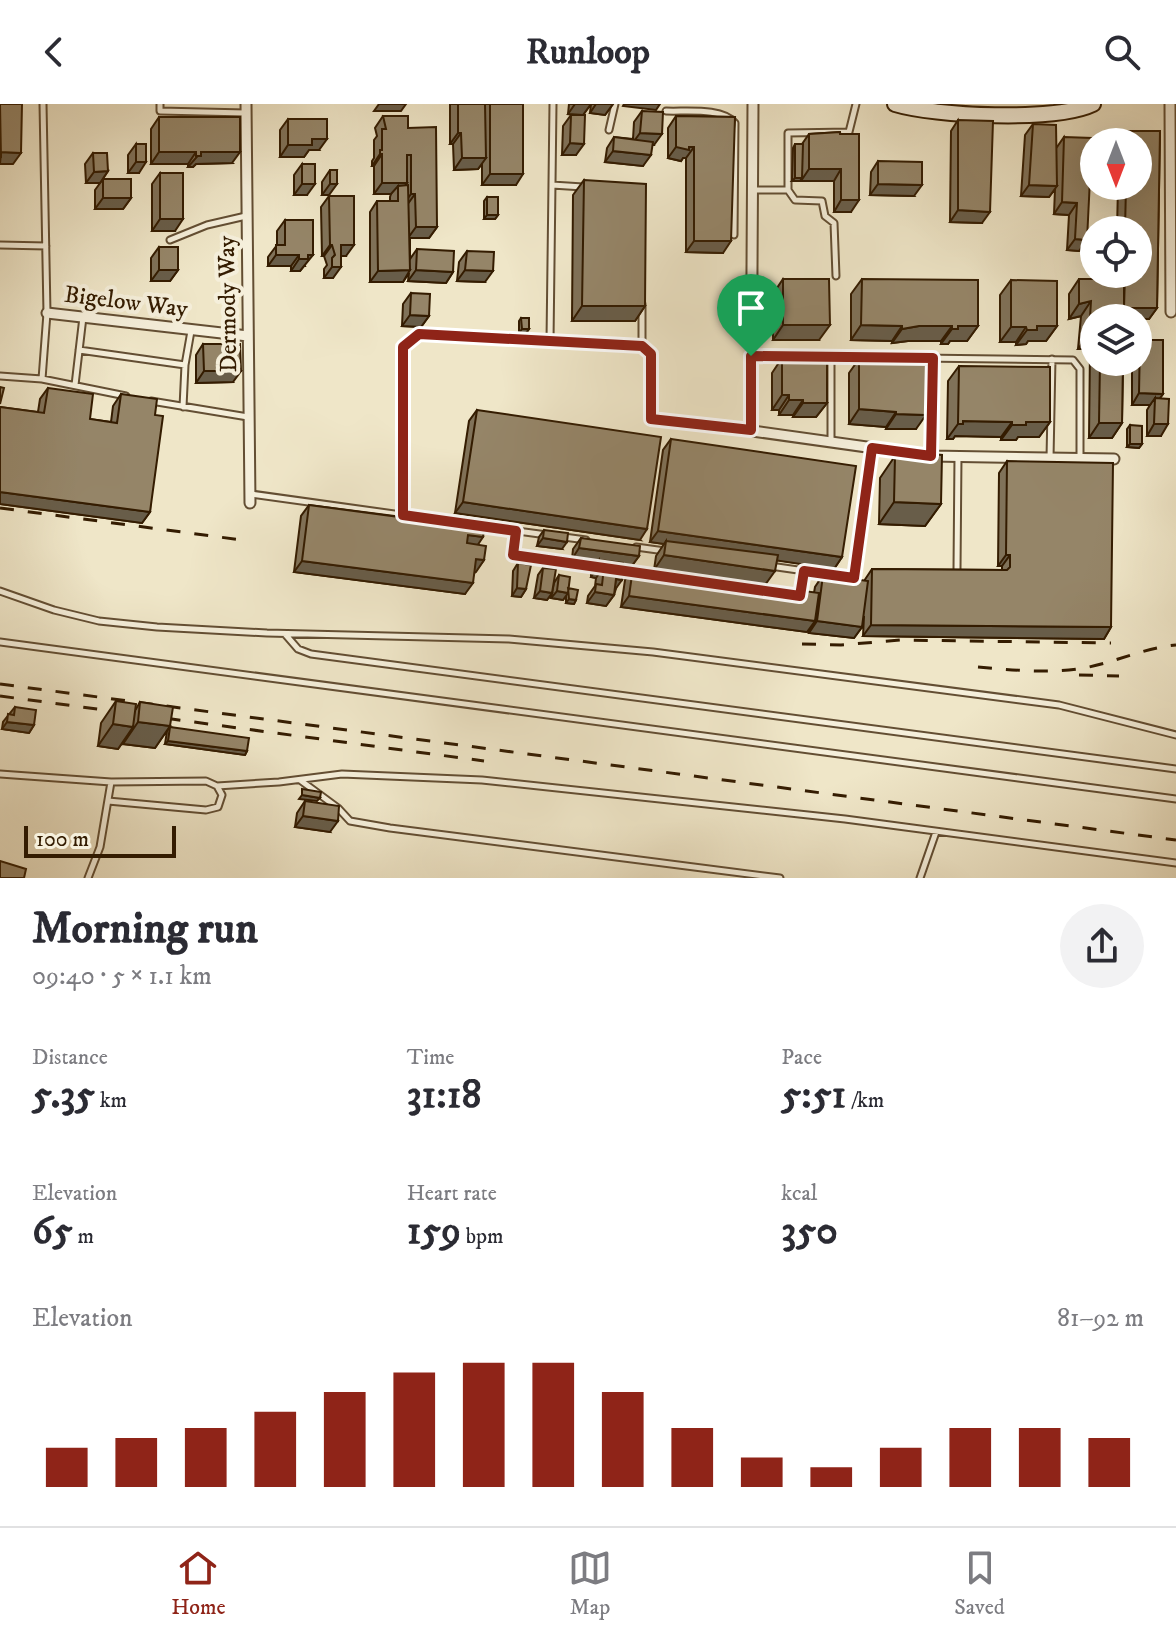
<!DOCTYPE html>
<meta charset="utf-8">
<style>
body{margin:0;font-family:"IM FELL DW Pica",serif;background:#f2f2f3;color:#2b2b33;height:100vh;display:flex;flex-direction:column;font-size:30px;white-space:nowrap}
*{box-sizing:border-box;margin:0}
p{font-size:26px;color:#7c7c81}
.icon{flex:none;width:44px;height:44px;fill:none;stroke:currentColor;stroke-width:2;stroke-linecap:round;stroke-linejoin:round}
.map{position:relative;height:774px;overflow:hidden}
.details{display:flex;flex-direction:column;background:#fff;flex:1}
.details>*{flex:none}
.needle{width:52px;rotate:180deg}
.fabs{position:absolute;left:1080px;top:24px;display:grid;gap:16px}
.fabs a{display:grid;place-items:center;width:72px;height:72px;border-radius:50%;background:#fff;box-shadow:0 8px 32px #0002;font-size:40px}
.scale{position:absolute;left:24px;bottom:20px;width:152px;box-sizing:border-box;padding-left:8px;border:4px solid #341c01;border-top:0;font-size:22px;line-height:28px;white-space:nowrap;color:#341c01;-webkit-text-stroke:6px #f5efdb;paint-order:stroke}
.pin{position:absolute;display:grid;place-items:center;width:68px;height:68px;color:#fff;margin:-82px -34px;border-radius:50% 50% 50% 0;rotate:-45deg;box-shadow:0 0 8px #0007}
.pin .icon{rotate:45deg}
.round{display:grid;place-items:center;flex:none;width:84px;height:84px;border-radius:42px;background:#f2f2f3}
.headline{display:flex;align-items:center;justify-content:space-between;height:136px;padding:0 32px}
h1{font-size:44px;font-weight:700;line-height:60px}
.stats{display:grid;grid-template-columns:repeat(3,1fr);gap:12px;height:136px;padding:8px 32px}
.stats div{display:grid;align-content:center}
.stats b{font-size:40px;font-weight:700}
.stats small{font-size:22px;font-weight:400}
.stats p{font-size:22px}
.chart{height:224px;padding:16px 32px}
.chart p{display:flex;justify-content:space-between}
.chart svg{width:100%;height:144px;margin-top:8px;stroke:#8f2418;stroke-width:6}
header{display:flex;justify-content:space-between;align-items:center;height:104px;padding:0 32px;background:#fff;font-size:36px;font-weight:700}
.tabs{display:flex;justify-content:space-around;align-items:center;height:112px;border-top:2px solid #e1e1e2;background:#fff;font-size:22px;color:#7c7c81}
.tabs a{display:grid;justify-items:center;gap:4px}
.tabs .selected{color:#8f2418}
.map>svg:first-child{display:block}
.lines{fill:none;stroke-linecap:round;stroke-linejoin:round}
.service-casing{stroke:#634e33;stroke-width:9}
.minor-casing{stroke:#634e33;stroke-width:13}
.secondary-casing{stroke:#341c01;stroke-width:18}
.service{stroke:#f5efdb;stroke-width:5}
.minor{stroke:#f5efdb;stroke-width:9}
.secondary{stroke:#f5efdb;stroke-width:14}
.rail{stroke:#341c01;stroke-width:3;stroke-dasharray:14 14;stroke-linecap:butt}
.wall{fill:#807259;stroke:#341c01;stroke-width:2}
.shaded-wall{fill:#685d49;stroke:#341c01;stroke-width:2}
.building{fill:#958568;stroke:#341c01;stroke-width:2}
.route-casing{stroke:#fff;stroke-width:16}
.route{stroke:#8f2418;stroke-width:10}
.labels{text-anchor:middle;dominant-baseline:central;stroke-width:8;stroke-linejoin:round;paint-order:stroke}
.street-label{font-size:24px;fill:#341c01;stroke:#f5efdb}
</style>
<header><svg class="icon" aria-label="back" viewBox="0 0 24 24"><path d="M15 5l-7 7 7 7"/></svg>Runloop<svg class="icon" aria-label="search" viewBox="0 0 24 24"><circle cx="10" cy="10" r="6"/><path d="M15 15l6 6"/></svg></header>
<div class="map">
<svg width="1176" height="774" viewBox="0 0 1176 774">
<rect width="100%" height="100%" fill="#efe6c8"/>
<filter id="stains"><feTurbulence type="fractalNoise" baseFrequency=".0025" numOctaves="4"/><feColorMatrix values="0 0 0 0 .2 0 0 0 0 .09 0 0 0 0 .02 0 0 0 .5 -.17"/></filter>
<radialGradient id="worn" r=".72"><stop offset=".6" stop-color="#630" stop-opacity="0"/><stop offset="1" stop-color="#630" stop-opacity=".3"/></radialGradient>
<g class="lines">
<!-- service casing -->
<g class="service-casing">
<path id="service" d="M160,0V7L246,9
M666,7C685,8 722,3 735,19L734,131
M609,26L615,0
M552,81L583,83
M753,86H788V29L849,28L856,0
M788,86L795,96L822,97L825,112L834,119L836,172
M170,136L207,121L246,112
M0,141L46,142
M550,237L553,0
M642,242V200
M79,246L185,261L183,303
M752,252L1073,256L1080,265V354
M185,261L191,227
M0,272L42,275L126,292
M42,275L47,209L43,0
M75,281L83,213
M151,297L248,313
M831,338V253
M931,352L932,271
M1050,354L1052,255
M251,390L416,413
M403,411V243L419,230L642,242L651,250V315L724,323
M481,422L547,431
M516,427L513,451L599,463
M564,433L586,436
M636,443L665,447
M770,462L854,474L872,344
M957,465L958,353
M0,487L54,506L99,517L157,523L267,529L509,535L653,548L1059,601L1176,631
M799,492L804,467
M285,530L298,545L311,550L1176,665
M0,538L1176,695
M0,670L111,678L206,677L217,682L222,691L218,703L206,706L108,697
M300,676L338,704L350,717L390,724L780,774
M217,682L279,678L342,670L482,676L845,715L1176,759
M88,774L100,743L111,678
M920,774L936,728"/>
</g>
<!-- minor casing -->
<g class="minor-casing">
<path id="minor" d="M246,0L250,399
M1170,0L1171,208
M47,209L248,232
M724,323L931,352L1114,355
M751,326L753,0"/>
</g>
<!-- secondary casing -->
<g class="secondary-casing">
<path id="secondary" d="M895,0C934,12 1056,18 1093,0"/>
</g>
<!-- service -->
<use href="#service" class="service"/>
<!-- minor -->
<use href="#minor" class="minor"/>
<!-- secondary -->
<use href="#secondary" class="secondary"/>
<!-- rail -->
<path class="rail" d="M0,404L242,436
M802,540L841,541L901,536L1111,539
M978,563C1013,566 1049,570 1084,564C1116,558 1144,544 1176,541
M1079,571L1119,572
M0,580L1176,736
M0,592L484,657"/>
</g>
<!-- wall -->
<path class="wall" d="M450,0H523L516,81H482V60L478,65L454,66L453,40H450Z
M569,0H591L583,11L576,51H562L563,22L571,11H582L568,10Z
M591,0H613L605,11L590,9Z
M642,7L654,41H652L643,62L605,58L607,44L614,33L633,35L634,18Z
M383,12L408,24L437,123L429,134H410V155L417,145L453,168L446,179L408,177L409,169L403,178H370V108L377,97H390V93L391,90H374V62H372V57L374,54V36L377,32L375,24Z
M676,12L735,13L723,149L686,148V54H683L681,57L668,54V24Z
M159,13L232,59L196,60L193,63H188V60H151V25Z
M288,15L319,46H309L304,53H280V26Z
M958,16L982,119L950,118L951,27Z
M1033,20L1057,43L1064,33L1087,136L1079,147L1067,146L1069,111L1054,110L1055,85L1049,93L1021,92L1025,31Z
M1126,27H1160L1157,204L1149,215L1094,214V258H1123L1122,319L1112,334H1089L1090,245H1078L1081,212L1069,215V190L1079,175H1117V170H1138V126H1117L1118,82H1138V38H1119Z
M840,28L851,108H834V77H801V76L800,77H792L793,44L795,40H802L809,30Z
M136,40L139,69H128V51Z
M93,49L108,67L100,79H86L85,60Z
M878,57L914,92L870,91L871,68Z
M302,60L307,91H294V71Z
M330,66H337L329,91H322V78Z
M160,69L175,127H152V80Z
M103,75L131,94L123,105H95V86Z
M584,76L645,202L635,217H572L573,91Z
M329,92L346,152H341L333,174H324V165L327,161L324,152H322L321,103Z
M487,93L498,111L495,115H484V97Z
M285,116L305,162H304L300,167H291V162H268V153L277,141V127Z
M159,143L178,166L170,177H151V154Z
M467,147L485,178L457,177L459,158Z
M783,175L819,236H773V190Z
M862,175L978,222L967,237H950L948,240H941V237H908L892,239V237L851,236V190Z
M1011,176L1057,222L1046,237H1028L1026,240L1016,241V238H1000V191Z
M411,189L429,212L421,223L402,222L403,200Z
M521,214L529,225L526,229H519V217Z
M1140,236L1163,290L1160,294L1161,332H1147V306L1150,301H1132V258H1138V239Z
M203,240L233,278L196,279V251Z
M930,252L935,273L926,287L916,325H886V323L849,320V269L859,255H928Z
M782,254L827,299L816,313H793V311H779V306H772V269Z
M959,262L1050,318L1039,333H1018L1016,336H1001V333L955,332L953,335H947L948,277Z
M48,284L90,315L111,318L113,302L121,290L155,311L150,408L142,419L0,400V303L38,308L40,295Z
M477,306L640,436L455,409L469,317Z
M1130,321L1142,340L1139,344L1127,343V325Z
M671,335L842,453L834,465L777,456L765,481L654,466L656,452L664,440L650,438L663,346Z
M932,350L941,400L925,422L879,420L880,374L895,352L930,353Z
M1007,357L1111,523L1104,535L863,532L864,512L862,523L854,534L809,529L810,525L807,528L621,503L625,476L633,464L814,489L815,483L823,471L864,477L872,465L1002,466V462H998L999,369Z
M309,401L410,414L414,408L469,420L484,456L475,468L465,490L294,468L301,412Z
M544,426L562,445L537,442L539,433Z
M581,434L639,452L631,463L623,462L614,491L606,502L587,499L588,492L595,482L596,474L591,473V467L597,459L572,455L573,445Z
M518,459L526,485L521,493L512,492L513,467Z
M543,464L552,489L547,496L534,494L538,471Z
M559,471L576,496L574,500L566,499V492L563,496L551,494L554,479Z
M116,597L136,605L140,598L170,622L155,644L123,640V638L118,645L98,642L101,619Z
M15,603L34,621L29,629L2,625L3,618Z
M170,623L247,647L245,651L165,640L167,627Z
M305,697L330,728L295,723L297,709Z"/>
<!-- shaded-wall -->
<path class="shaded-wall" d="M379,0H406L401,7H374Z
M575,0H591L583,11L568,10Z
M596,0H613L605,11L590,9Z
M624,0H660L656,6L623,2Z
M458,29H461L453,40H450Z
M640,29L662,30L654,41L632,40Z
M312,35H327L319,46H309L304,53H280L288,41Z
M570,39L584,40L576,51H562Z
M676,43H694L686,54H683L681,57L668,54Z
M613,47L651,51L643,62L605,58Z
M1,48L21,49L13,60H0Z
M159,48H196L188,60H151Z
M201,48H240L232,59L196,60L193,63H188Z
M380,50H382L374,62H372Z
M462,54H486L478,65L454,66Z
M136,58H146L139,69H128Z
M809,65H841L834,77H801Z
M108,67L100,79H86L94,68Z
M490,70H523L516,81H482Z
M795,74H802L800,77H792Z
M382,79H407L399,90L398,82L391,90H374Z
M302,80H315L307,91H294Z
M330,80H337L329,91H322Z
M878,80L922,81L914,92L870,91Z
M1029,81L1057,82L1049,93L1021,92Z
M411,90H415L407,101H403Z
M103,94H131L123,105H95Z
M841,96H859L851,108H834Z
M1062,98L1077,99L1069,111L1054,110Z
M958,106L990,108L982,119L950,118Z
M487,111H498L495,115H484Z
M160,115H183L175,127H152Z
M416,123H437L429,134H408Z
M1075,135L1087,136L1079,147L1067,146Z
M694,137H731L723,149L686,148Z
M330,141H332L324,152H322Z
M341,141H354L346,152H334Z
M276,151H299L291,162H268Z
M308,151H313L300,167H291L299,155Z
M332,163H341L333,174H324Z
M159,166H178L170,177H151Z
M410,166L403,178H370L378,167Z
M416,166L453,168L446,179L408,177Z
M465,166L493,167L485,178L457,177Z
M1091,197L1081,212L1069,215L1079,200Z
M582,202H645L635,217H572Z
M1124,204H1157L1149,215L1117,214Z
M410,211L429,212L421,223L402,222Z
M783,221H830L819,236H773Z
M861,221L902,222L892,237L851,236Z
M919,222H952L941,237H908L892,239L902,225Z
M958,222H978L967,237H950L948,240H941L952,225Z
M1037,222H1057L1046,237H1028L1026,240L1016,241L1027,226Z
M1011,223H1026L1016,238H1000Z
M522,225H529L526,229H519Z
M1089,230H1094V240L1090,245H1078Z
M204,267H241L233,278L196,279Z
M926,273H935L925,288Z
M1139,289L1163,290L1155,301V294L1150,301H1132Z
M782,291H789L779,306H772Z
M789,296H803L793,311H779Z
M803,299H827L816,313H793Z
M859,305L896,308L886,323L849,320Z
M896,310L926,311L916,325H886Z
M963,317L1012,318L1001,333L955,332L953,335H947L958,320Z
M1026,318H1050L1039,333H1018L1016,336H1001L1012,321Z
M1099,319H1122L1112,334H1089Z
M1154,320H1168L1161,332H1147Z
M1130,340H1142L1139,344L1127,343Z
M0,388L150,408L142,419L0,400Z
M463,398L647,425L640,436L455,409Z
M894,398L941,400L925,422L879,420Z
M658,427L842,453L834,465L666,440V437L664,440L650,438Z
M468,431L483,433L475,445L460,443Z
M543,434L567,438L562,445L537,442Z
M579,444L639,452L631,463L599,459V456L597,459L572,455Z
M664,451L775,467L765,481L654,466Z
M1006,451H1010L1002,462H998Z
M476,455L484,456L476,468L468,467Z
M302,457L473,479L465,490L294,468Z
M598,462L604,463L596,474L591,473Z
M616,475L622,476L614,487Z
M517,484L526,485L521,493L512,492Z
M540,487L552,489L547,496L534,494Z
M557,487L568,489L563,496L551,494Z
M595,488L614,491L606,502L587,499Z
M629,492L815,517L807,528L621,503Z
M569,495L576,496L574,500L566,499Z
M817,517L862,523L854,534L809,529Z
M871,521L1111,523L1104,535L863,532Z
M7,618L34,621L29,629L2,625Z
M138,618L170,622L155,644L123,640Z
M113,620L133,623L118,645L98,642Z
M168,637L247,647L245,651L165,640Z
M302,691L320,694L317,697L299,695Z
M303,712L338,717L330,728L295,723Z"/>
<!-- building -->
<path class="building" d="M0,0H22L21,49L1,48V54Z
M458,0H485L486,54H462L461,29H458Z
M490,0H523V70H490Z
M642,7L663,8L662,30L640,29Z
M571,11H585L584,40L570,39Z
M383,12H408V24L436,23L437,123H416L415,90H411V51H407V79H382V50H380V46H382V25H386Z
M676,12L735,13L731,137H694V43H689V46L676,43Z
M159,13H240V48H201V52H196V48H159Z
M288,15H327V35H312V41H288Z
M958,16L993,17L990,108L958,106Z
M1033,20L1056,21L1057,82L1029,81Z
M1126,27H1160L1157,204H1124L1125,170H1138V126H1125L1126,82H1138V38H1126Z
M840,28V30H859V96H841V65H809V30Z
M614,33L653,38L651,51L613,47Z
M1064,33L1092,34L1087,136L1075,135L1077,99L1062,98Z
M136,40H146V58H136Z
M795,40H803L802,74H795Z
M93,49H107L108,67L94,68Z
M878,57L922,58V81L878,80Z
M302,60H315V80H302Z
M330,66H337V80H330Z
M160,69H183V115H160Z
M103,75H131V94H103Z
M584,76L646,80L645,202H582Z
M408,81L410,166L378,167L377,97H398V82Z
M329,92H354V141H341V163H332V154L335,151L332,141H330Z
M487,93H498V111H487Z
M285,116H313V151H308V155H299V151H276V141H285Z
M159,143H178V166H159Z
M417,145L454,147L453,168L416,166Z
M467,147L494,148L493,167L465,166Z
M783,175H829L830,221H783Z
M862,175L978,176V222H958V225H952V222H919L902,225V222L861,221Z
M1079,175H1124V214H1094V230H1089L1091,197L1079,200Z
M1011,176L1057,177V222H1037V226H1027L1026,223H1011Z
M411,189L430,190L429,212L410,211Z
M521,214H529V225H522Z
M1140,236H1163V290L1139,289Z
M203,240H240L241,267H204Z
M930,252H935V273H926V311L896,310V308L859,305V255H930Z
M782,254H827V299H803V296H789V291H782Z
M1100,258H1123L1122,319H1099Z
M959,262L1050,263V318H1026V321H1012V318L963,317V320H958Z
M0,283L4,284L0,300Z
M48,284L93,290L90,315L117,319L121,290L157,295L155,311L163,312L150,408L0,388V303L44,309Z
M1155,294L1169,295L1168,320H1154Z
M477,306L661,333L647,425L463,398Z
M1130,321L1142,322V340H1130Z
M671,335L856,362L842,453L658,427Z
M932,350L942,351L941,400L894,398L895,352L932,353Z
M1007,357L1113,359L1111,523L871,521L872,465L1007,466L1010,463V451H1006Z
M309,401L413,415L414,408L470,415L469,420L485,422L483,433L468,431L467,439L486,442L484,456L476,455L473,479L302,457Z
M544,426L568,429L567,438L543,434Z
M581,434L640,442L639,452L579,444Z
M666,437L778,451L775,467L664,451Z
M599,456L623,459L622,476L616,475L614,491L595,488L596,480L602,481L604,463L598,462Z
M518,459L531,461L526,485L517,484Z
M543,464L556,465L552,489L540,487Z
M633,464L819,489L815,517L629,492Z
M559,471L570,473L568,489L557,487Z
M823,471L868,477L862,523L817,517Z
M568,484L578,486L576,496L569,495Z
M116,597L136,600L133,623L113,620Z
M140,598L173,603L170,622L138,618Z
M15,603L36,606L34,621L7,618L8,610L14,611Z
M170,623L249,634L247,647L168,637Z
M302,685L321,688L320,694L302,691Z
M305,697L339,702L338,717L303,712Z
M0,757L26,765L24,774H0Z"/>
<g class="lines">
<!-- route casing -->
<g class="route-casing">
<path id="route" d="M419,230L642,242L651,250V315L751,326V252L933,254L931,352L872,344L854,474L804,467L800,492L513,451L516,427L403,411V243Z"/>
</g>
<!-- route -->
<use href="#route" class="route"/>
</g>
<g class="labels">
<!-- street labels -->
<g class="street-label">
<text transform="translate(126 198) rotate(7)">Bigelow Way</text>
<text transform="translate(228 200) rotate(-91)">Dermody Way</text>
</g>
</g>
<rect width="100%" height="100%" filter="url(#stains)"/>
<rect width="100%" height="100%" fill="url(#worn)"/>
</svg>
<div class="fabs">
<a><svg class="needle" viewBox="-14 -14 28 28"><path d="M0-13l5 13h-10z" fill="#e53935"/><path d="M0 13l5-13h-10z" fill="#7c7c81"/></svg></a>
<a><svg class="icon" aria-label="locate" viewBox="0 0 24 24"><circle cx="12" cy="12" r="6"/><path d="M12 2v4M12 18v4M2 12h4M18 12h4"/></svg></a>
<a><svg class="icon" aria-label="layers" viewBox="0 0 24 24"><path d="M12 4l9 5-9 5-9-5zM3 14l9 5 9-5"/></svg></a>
</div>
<div class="scale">100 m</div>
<div class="pin" style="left:751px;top:252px;background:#1e9e55"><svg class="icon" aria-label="arrive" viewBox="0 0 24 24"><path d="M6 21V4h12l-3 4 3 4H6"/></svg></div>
</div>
<section class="details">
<div class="headline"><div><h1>Morning run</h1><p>09:40 · 5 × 1.1 km</p></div><a class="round"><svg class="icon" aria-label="share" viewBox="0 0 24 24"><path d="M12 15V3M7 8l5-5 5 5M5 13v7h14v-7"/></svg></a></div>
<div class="stats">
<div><p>Distance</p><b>5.35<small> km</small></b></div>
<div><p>Time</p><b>31:18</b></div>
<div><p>Pace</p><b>5:51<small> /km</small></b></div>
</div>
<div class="stats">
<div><p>Elevation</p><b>65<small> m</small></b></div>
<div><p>Heart rate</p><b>159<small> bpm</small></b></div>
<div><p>kcal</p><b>350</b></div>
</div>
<div class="chart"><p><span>Elevation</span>81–92 m</p>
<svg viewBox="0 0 160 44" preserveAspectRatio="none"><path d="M5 44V32M15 44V29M25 44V26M35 44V21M45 44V15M55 44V9M65 44V6M75 44V6M85 44V15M95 44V26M105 44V35M115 44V38M125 44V32M135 44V26M145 44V26M155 44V29"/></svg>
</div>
</section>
<nav class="tabs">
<a class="selected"><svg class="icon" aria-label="home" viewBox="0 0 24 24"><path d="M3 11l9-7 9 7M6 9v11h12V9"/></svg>Home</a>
<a><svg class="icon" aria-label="map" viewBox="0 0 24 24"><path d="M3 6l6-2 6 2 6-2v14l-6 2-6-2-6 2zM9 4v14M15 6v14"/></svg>Map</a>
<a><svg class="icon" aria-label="saved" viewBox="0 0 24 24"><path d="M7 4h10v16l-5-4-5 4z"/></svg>Saved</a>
</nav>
